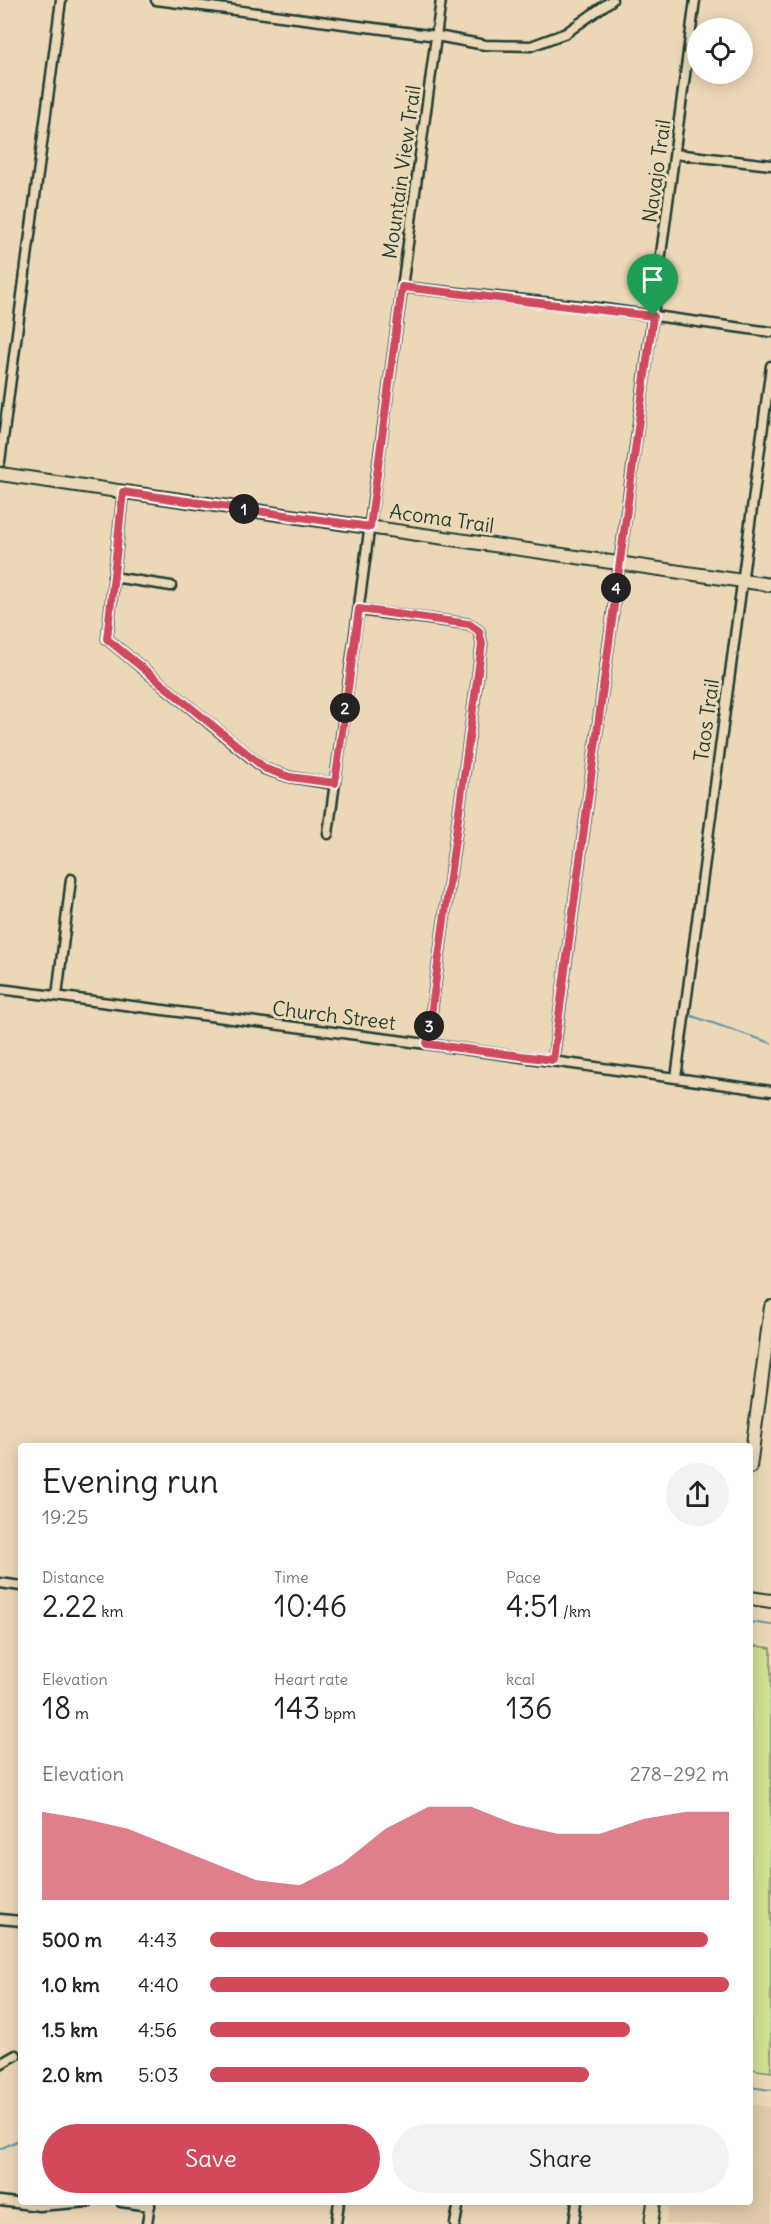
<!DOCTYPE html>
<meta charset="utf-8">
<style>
body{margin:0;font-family:Delius,sans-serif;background:#f2f2f2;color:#222;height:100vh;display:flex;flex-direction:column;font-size:22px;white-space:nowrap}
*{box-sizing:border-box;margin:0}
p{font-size:20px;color:#767676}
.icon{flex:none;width:33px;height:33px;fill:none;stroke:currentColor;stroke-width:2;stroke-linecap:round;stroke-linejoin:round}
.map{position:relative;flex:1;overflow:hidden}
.sheet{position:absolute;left:18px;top:1443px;width:735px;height:762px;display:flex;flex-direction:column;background:#fff;border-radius:6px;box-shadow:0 3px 15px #0003}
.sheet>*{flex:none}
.tools{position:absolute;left:687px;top:18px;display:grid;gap:12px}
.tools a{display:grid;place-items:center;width:66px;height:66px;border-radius:50%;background:#fff;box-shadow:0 3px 15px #0003;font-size:30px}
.pin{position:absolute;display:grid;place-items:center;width:51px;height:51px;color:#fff;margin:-62px -26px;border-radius:50% 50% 50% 0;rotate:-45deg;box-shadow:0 0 6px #0007}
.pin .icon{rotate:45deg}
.km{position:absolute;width:30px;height:30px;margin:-15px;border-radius:50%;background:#222;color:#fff;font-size:16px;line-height:30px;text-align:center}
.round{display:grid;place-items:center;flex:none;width:63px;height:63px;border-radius:32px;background:#f2f2f2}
.headline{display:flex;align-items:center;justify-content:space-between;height:102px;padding:0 24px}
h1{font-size:33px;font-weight:600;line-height:45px}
.figures{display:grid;grid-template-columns:repeat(3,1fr);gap:9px;height:102px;padding:6px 24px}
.figures div{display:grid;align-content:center}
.figures b{font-size:30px;font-weight:600}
.figures small{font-size:16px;font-weight:400}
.figures p{font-size:16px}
.chart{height:168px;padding:12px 24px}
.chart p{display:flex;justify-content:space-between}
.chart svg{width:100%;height:108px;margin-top:6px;fill:#d1495b;opacity:.7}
.cta{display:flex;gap:12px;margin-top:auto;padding:12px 24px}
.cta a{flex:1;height:69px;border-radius:36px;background:#d1495b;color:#fff;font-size:24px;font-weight:600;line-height:69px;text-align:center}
.cta a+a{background:#f2f2f2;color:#222}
ul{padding:0 24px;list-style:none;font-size:20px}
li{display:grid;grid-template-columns:96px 72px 1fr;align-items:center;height:45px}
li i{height:15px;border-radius:8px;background:#d1495b}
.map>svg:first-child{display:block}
.built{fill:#e0c9a8}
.green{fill:#cee094;stroke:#768e64;stroke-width:1.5}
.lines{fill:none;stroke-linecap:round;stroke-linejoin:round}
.stream{stroke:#6295a5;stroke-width:2}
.street-casing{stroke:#1f3d34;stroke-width:13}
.secondary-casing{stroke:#1f3d34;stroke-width:16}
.street{stroke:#ecd8b6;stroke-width:8}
.secondary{stroke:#ecd8b6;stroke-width:12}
.route-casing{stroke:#fff;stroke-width:12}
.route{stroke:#d1495b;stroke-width:8}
.labels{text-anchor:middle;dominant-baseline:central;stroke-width:6;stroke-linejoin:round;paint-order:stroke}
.street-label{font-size:20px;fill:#1f3d34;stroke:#ecd8b6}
</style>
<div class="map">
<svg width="771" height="2224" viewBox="0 0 771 2224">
<rect width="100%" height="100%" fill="#ecd8b6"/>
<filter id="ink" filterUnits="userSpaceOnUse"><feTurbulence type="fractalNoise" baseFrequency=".0167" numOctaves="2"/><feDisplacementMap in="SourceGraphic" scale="12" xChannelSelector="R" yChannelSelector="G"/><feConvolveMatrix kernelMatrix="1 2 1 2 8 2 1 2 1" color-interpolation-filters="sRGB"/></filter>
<g filter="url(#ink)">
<!-- built -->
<path class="built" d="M750,2104L771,2107V2224H666L669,2202H750Z"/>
<!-- green -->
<path class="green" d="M750,1645L771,1648V2072L750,2069Z"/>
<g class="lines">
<!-- stream -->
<path class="stream" d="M692,1016L771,1043
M750,1622L771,1625
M750,2087L771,2090
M0,2149L21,2139"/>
<!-- street casing -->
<g class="street-casing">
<path id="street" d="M156,0L437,36L485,45L531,46L566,33L612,0
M675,154L771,165
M402,287L590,307L771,332
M0,462L61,0
M123,492L107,639L265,769L290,777L335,784
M113,577L171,586
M359,610L469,624L479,631L482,644L427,1044
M328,834L441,0
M0,989L427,1044L771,1091
M57,996L71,879
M553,1061L695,0
M676,1078L771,366
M0,1583L21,1586
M0,1919L21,1921
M0,2064L16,2055
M0,2201L39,2206L88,2202
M121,2202L150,2206
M147,2224L150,2202
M336,2224L339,2202
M455,2224L459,2202
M574,2224L577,2202"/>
</g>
<!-- secondary casing -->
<g class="secondary-casing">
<path id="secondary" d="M0,474L771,585
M750,1467L771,1307
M750,1598L771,1601
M651,2224L654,2202"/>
</g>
<!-- street -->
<use href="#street" class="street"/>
<!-- secondary -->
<use href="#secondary" class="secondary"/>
</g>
</g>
<g class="lines" filter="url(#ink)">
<!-- route casing -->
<g class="route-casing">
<path id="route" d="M402,287L653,316L553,1060L427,1044L482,644L479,631L469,624L359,609L335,783L290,777L266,769L107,639L123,492L370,527Z"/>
</g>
<!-- route -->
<use href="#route" class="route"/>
</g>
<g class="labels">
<!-- street labels -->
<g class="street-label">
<text transform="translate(656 171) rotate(-82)">Navajo Trail</text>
<text transform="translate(401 172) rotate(-82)">Mountain View Trail</text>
<text transform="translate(442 518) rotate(8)">Acoma Trail</text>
<text transform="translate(706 720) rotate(-82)">Taos Trail</text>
<text transform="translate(334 1015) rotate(7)">Church Street</text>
</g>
</g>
</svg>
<div class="tools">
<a><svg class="icon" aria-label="locate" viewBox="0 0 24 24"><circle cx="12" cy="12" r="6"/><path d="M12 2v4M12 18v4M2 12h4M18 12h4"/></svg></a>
</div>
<div class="pin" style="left:653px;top:316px;background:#1e9e55"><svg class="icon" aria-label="arrive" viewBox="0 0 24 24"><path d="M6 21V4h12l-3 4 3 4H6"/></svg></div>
<b class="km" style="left:244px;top:509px">1</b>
<b class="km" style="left:345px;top:708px">2</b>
<b class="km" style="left:429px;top:1026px">3</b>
<b class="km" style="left:616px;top:588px">4</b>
<section class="sheet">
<div class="headline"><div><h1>Evening run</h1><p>19:25</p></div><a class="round"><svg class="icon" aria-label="share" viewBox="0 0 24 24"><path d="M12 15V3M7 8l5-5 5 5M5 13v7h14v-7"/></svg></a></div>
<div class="figures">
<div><p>Distance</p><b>2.22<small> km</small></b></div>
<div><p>Time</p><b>10:46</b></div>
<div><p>Pace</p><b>4:51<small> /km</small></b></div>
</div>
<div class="figures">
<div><p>Elevation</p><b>18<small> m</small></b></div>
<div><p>Heart rate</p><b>143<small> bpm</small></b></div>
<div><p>kcal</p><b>136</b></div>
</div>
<div class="chart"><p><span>Elevation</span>278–292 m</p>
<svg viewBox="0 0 160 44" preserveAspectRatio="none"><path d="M0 44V8L10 11L20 15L30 22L40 29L50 36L60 38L70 29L80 15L90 6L100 6L110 13L120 17L130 17L140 11L150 8L160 8V44z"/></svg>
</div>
<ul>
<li><b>500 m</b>4:43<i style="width:96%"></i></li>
<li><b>1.0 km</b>4:40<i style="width:100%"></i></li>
<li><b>1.5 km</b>4:56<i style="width:81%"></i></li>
<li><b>2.0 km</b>5:03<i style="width:73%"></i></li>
</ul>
<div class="cta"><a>Save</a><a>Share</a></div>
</section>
</div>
